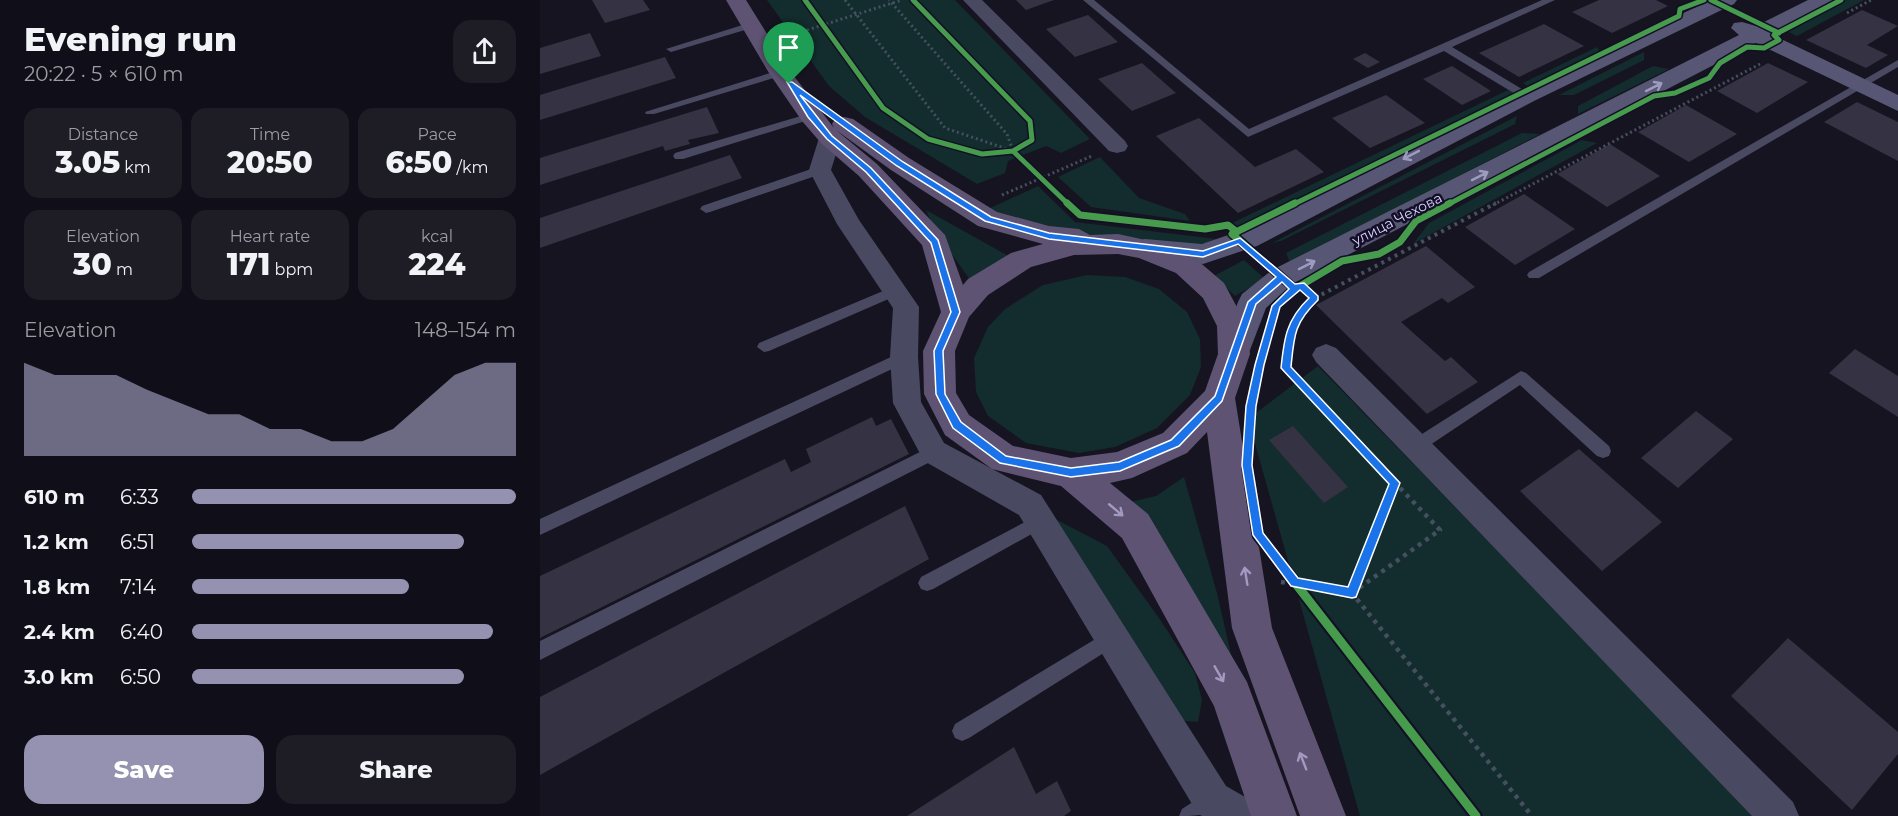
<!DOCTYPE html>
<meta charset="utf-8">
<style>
body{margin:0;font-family:Montserrat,sans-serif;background:#1e1d26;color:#f1f3f6;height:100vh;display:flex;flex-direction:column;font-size:22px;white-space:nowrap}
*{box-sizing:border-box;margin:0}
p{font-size:20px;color:#9c9ca2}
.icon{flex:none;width:33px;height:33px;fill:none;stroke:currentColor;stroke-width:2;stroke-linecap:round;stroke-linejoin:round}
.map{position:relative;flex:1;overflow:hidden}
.drawer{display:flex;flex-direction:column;background:#100f19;width:540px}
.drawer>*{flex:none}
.pin{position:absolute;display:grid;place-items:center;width:51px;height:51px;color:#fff;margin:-62px -26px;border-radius:50% 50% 50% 0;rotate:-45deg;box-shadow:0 0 6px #0007}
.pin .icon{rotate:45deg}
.round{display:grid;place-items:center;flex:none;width:63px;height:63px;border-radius:18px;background:#1e1d26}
.summary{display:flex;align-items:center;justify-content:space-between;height:102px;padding:0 24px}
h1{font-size:33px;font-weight:800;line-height:45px}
.metrics{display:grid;grid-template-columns:repeat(3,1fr);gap:9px;height:102px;padding:6px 24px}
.metrics div{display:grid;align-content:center;border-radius:15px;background:#1e1d26;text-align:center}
.metrics b{font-size:30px;font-weight:800}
.metrics small{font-size:16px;font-weight:400}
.metrics p{font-size:16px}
.chart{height:168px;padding:12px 24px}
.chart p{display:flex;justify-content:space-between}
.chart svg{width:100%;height:108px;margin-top:6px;fill:#9591b1;opacity:.7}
.cta{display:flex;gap:12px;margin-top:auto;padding:12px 24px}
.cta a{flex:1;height:69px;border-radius:18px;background:#9591b1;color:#fff;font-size:24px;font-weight:800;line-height:69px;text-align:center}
.cta a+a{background:#1e1d26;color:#f1f3f6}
ul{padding:0 24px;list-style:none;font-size:20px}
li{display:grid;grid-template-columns:96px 72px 1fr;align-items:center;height:45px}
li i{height:15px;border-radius:8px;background:#9591b1}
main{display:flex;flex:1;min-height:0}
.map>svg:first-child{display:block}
.green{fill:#132c2d}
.building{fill:#343243}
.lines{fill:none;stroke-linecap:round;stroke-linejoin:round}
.path-far2{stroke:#44505f;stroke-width:3;stroke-dasharray:2 3;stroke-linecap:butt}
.path-far1{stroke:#44505f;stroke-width:4;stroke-dasharray:3 4.5;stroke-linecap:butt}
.path{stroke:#44505f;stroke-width:4.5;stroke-dasharray:4 5;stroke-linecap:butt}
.lane{fill:#4a4962;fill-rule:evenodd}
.street{fill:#4a4962;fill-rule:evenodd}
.secondary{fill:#575674;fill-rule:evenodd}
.primary{fill:#5e5373;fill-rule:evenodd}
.cycleway-far2-casing{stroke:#130f26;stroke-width:8}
.cycleway-far1-casing{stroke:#130f26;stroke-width:10}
.cycleway-casing{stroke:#130f26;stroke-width:13}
.cycleway-far2{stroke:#469c4c;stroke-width:5}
.cycleway-far1{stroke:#469c4c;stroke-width:7}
.cycleway{stroke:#469c4c;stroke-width:9}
.oneway{stroke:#9e9bc0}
.oneway2{stroke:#a29ac0}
.route{fill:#1a73e8;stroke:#fff;stroke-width:1.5;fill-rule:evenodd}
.labels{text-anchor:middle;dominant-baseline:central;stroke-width:5;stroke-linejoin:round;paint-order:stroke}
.far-street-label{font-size:14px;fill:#d9d4ff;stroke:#130f26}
</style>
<main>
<section class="drawer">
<div class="summary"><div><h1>Evening run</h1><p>20:22 · 5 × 610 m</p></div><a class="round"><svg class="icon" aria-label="share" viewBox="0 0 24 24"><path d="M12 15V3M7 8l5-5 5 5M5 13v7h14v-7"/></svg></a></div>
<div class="metrics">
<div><p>Distance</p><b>3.05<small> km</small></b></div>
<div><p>Time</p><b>20:50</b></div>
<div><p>Pace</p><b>6:50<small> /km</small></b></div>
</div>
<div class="metrics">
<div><p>Elevation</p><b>30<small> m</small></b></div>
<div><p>Heart rate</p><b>171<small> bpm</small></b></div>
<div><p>kcal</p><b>224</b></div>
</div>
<div class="chart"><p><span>Elevation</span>148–154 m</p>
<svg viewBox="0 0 160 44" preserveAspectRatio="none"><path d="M0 44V6L10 11L20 11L30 11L40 17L50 22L60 27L70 27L80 33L90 33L100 38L110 38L120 33L130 22L140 11L150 6L160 6V44z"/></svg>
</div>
<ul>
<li><b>610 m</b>6:33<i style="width:100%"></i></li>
<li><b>1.2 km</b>6:51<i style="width:84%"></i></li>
<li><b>1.8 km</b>7:14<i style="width:67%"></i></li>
<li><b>2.4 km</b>6:40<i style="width:93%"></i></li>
<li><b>3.0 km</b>6:50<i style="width:84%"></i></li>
</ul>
<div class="cta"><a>Save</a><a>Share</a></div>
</section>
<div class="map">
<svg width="1358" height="816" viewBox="0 0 1358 816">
<rect width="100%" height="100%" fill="#161421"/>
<!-- green -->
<path class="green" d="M227,0H415L550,139L521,153L506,146L468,161L465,173L437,184L325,117L289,86Z
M1301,0H1324L1257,36L1245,30Z
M1057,47L1061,55L991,89L983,83Z
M1104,52V60L1034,95H1019Z
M1113,66L1129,69L1038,114V106Z
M968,90L978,95L697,232L688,225Z
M977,116L975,124L741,241L732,243Z
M982,133L1000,134L750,263L746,253Z
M1042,140L1057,143L873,244L889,223Z
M560,157L599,198L645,214L650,221L551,207L518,177Z
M498,186L535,222L685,240L652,247L547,236L446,210Z
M386,210L474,259L433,284L394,229Z
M704,260L725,279L695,296L674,276Z
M547,275L585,277L619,289L647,312L660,339L661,367L650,395L617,428L575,447L539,453L486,443L448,416L436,392L434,358L448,327L465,309L503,285Z
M778,366L1216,816H820L708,419Z
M644,477L677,593L696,676L586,503L616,496Z
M500,511L567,546L619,618L655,673L662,700L658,722L633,720Z"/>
<!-- building -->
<path class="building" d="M52,0H103L110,10L65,23Z
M476,0H514L486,10Z
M1059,0H1116L1128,6L1072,33L1032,12Z
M1322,10L1358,26L1327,45L1348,55L1326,68L1266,40Z
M548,15L578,42L535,57L506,29Z
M1004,24L1044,46L979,77L939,53Z
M50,33L61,56L0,74V48Z
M825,53L840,62L828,68L813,59Z
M125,57L136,78L0,120V95Z
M602,63L636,93L592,111L558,79Z
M1228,63L1268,82L1217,113L1177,91Z
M912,66L951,91L922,105L883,79Z
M846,95L885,123L830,148L792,118Z
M1317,102L1358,122V161L1284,122Z
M1146,105L1197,134L1149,162L1098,132Z
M167,107L179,133L148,140L150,144L125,151L123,146L0,185V158Z
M659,118L715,167L756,149L784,172L698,213L616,136Z
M1070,144L1120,176L1067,207L1017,174Z
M190,155L202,178L0,248V218Z
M984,194L1035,229L975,265L925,227Z
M886,246L935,287L908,303L902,298L861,322L905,361L911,357L938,382L887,414L776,305Z
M1315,349L1358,376V417L1289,373Z
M1156,411L1193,439L1138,488L1101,458Z
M332,417L336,426L351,419L369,454L0,638V576L245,459L251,472L271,462L266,449Z
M753,426L808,487L784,503L729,440Z
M1039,449L1122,522L1062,571L980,491Z
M365,506L389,559L0,775V697Z
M1248,638L1358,732V754L1312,810L1191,696Z
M474,747L496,794L517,781L531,811L524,816H367Z"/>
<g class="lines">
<!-- path-far2 -->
<path class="path-far2" d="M305,0L405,128L473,151L467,134L349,0
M1307,13L1331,0
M248,36L362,0
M462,195L552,156
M953,205L1220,64"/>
<!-- path-far1 -->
<path class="path-far1" d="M769,293L775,298C754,319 749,339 746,368L843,470
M775,298L956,203"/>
<!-- path -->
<path class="path" d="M855,483L812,593L992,816
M741,582L812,593L900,530L842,469"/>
<!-- lane -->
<path class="lane" d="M543,0H554L709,129L1002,0H1015L912,47L990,94V98H982L904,51L708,137Z
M212,22L215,23V27L131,52L126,49Z
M1358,60V67L999,278H989L987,275L989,272Z
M240,70L244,71V75L114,114H106L105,112Z
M271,113L276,116L275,118L143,159H135L133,156L135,153Z
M280,166L284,167V173L170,212L166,213L160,209L162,206Z
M355,286L360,288L362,291L360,294L229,351L224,352L217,347L219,343Z
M364,351L369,353L371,357L369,361L0,535V519Z
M981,371L986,373L1069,446L1071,451L1069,456L1063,458L1057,456L980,385L881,451L876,453L871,451L868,446L871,441Z
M394,445L400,447L402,452L400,457L0,660V641Z
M500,514L506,516L508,521L506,526L393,589L387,591L381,589L378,583L381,577Z
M572,629L578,632L581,638L578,644L429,738L422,741L415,738L412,731L415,724Z
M671,790L678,793L681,800C673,816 656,816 639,816L642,809Z"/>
<!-- street -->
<path class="street" d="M423,0H442L585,141L588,146L585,151L577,153L569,151Z
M290,131L298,133L301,138L291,170L319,220L379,307L378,357L381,402L404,443L501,495L686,786L714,802L720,816H662L658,814L479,515L384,461L353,403L350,357L353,308L297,224L269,170L279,138L282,133Z
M786,344L796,348L1253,802L1259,816H1212L776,362L772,355L776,348Z"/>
<!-- secondary -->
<path class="secondary" d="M1171,0H1197L1194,4L994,101L717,246L663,264L595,256L591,249L595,242L605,239L662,244L697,232L978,91Z
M1268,0H1294L1291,4L1233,35L1358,95V111L1216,43L752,284L726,308L705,363L694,366L683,363L678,354L698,302L702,294L732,270L1199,35L1191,28L1194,23L1202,22L1216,26Z"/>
<!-- primary -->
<path class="primary" d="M186,0H206L250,71L294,128L292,124L295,119L304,117L313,119L369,158L457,212L509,226L539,229L550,235L578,234L615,242L656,259L684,283L707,326L710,354L695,398L732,628L806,816H760L692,628L667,432L647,453L592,478L570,483L608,514L707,682L757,816H711L674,706L582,538L521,486L452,469L405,435L384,394L383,351L401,312L382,245L319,176L281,143L262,121L229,73ZM296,130L351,170L438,226L503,244L471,253L428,279L423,285L405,235L337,164ZM578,254L599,258L636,273L663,298L677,326L678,354L665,391L623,433L577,452L531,458L473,446L429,415L416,393L415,351L429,317L448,295L491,267L534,255Z"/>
<!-- cycleway-far2 casing -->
<g class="cycleway-far2-casing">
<path id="cycleway-far2" d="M265,0L343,108L388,139L442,154L473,151L492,140L490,121L373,0
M1171,0L1239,33
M473,151L529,205
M752,205L1139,16L1140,9L1164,0
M907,205L1114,96L1135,93L1169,78L1180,63L1207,47L1224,48L1239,40L1234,35L1301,0"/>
</g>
<!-- cycleway-far1 casing -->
<g class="cycleway-far1-casing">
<path id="cycleway-far1" d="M527,203L540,215L665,229L688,225L697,232
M755,289L692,234L755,203
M708,470L711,406L719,365L736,306L755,289L802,261L839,254L860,242L876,221L910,203"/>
</g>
<!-- cycleway casing -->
<g class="cycleway-casing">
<path id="cycleway" d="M708,469L718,535L936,816"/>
</g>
<!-- cycleway-far2 -->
<use href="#cycleway-far2" class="cycleway-far2"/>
<!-- cycleway-far1 -->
<use href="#cycleway-far1" class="cycleway-far1"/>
<!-- cycleway -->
<use href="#cycleway" class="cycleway"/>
</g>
<!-- one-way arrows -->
<defs><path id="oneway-shaft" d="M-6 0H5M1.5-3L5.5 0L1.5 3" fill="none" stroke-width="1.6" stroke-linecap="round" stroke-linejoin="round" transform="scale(1.5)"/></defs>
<g class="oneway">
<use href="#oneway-shaft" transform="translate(1114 87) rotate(-27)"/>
<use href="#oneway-shaft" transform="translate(871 155) rotate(153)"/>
<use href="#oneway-shaft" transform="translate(940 176) rotate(-27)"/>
<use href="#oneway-shaft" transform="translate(767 265) rotate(-27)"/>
</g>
<g class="oneway2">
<use href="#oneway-shaft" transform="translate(576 510) rotate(40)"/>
<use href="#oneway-shaft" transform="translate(706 576) rotate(-99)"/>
<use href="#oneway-shaft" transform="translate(679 674) rotate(60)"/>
<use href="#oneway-shaft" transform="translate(763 761) rotate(-111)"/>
</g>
<!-- route -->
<path class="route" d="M247,82H252L363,162L451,217L509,233L663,251L700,238L755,284L764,283L778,296V300C754,323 754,336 751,367L860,483L816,597L812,598L751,586L713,535L702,465L706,406L715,365L732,306L749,289L742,282L716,304L682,401L639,446L580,471L531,477L460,463L413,428L396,394L394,351L411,312L391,243L326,172L287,139L268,117ZM260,95L357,166L445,221L509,239L663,257L698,244L736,277L708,302L675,396L631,440L579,462L531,468L466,456L421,422L405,394L403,351L420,312L398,240L331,168L292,136ZM760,290L769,298C746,320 744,339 741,368L849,484L808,587L758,578L723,533L712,465L716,406L724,365L740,307Z"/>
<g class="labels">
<!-- far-street labels -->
<g class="far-street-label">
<text transform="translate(857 219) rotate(-27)">улица Чехова</text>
</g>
</g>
</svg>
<div class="pin" style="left:249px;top:84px;background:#1e9e55"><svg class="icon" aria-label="arrive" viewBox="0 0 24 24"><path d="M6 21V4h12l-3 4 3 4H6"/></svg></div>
</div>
</main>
